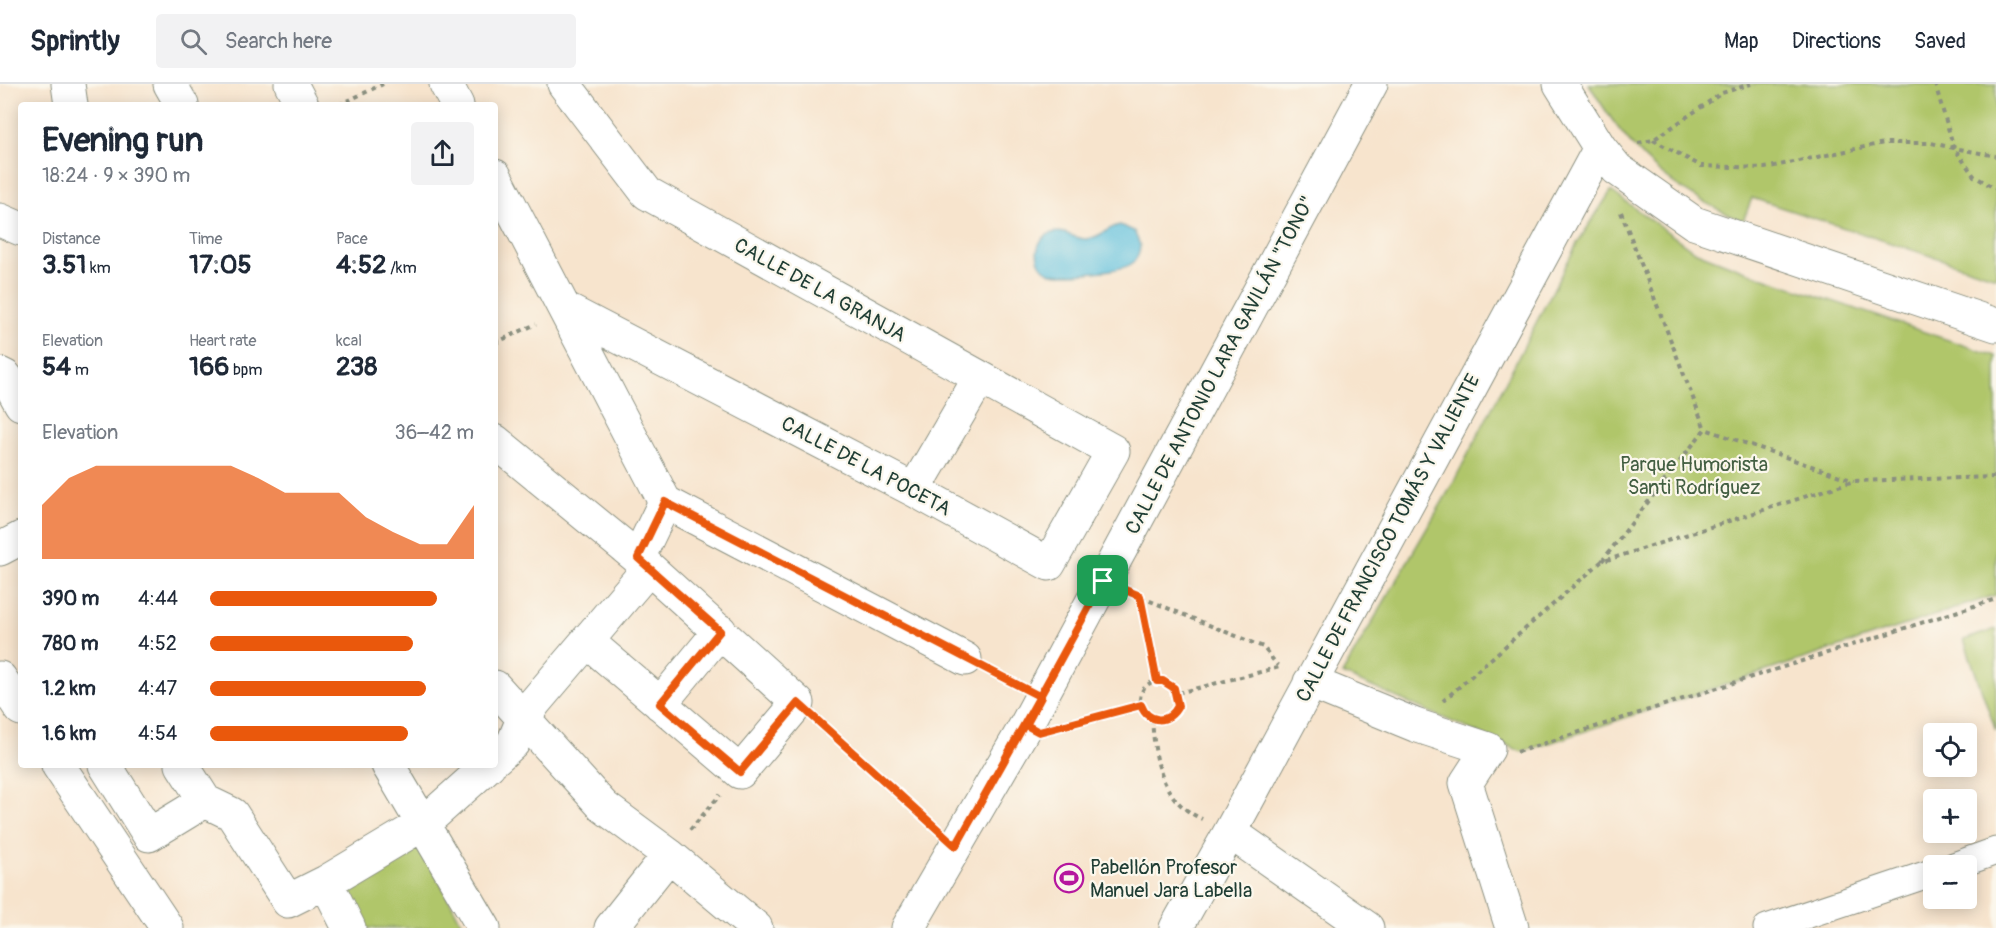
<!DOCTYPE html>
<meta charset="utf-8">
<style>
body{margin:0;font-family:Pangolin,sans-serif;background:#f2f2f3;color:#1f2937;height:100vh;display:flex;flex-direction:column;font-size:22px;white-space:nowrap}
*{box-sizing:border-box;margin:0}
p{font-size:20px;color:#747a83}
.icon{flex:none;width:33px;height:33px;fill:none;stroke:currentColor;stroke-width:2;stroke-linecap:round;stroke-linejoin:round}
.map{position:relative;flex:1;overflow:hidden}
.drawer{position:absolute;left:18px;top:18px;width:480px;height:666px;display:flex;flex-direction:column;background:#fff;border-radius:6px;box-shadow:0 3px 15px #0003}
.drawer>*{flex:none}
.fabs{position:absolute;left:1923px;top:639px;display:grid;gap:12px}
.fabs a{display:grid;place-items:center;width:54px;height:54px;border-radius:6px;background:#fff;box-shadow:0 3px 15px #0003;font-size:30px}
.pin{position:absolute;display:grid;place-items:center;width:51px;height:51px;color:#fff;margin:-26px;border-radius:12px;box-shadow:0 3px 9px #0006}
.round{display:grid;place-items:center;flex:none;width:63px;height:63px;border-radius:6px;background:#f2f2f3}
.headline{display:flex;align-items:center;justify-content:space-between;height:102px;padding:0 24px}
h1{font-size:33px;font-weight:700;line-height:45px}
.stats{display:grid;grid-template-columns:repeat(3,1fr);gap:9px;height:102px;padding:6px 24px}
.stats div{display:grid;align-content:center}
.stats b{font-size:26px;font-weight:700}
.stats small{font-size:16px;font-weight:400}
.stats p{font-size:16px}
.chart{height:168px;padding:12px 24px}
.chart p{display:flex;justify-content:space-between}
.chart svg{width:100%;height:108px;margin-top:6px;fill:#ea580c;opacity:.7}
ul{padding:0 24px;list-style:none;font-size:20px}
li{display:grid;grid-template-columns:96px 72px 1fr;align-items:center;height:45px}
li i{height:15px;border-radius:8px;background:#ea580c}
header{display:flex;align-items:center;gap:36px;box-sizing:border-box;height:84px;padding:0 30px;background:#fff;border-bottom:2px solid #e0e1e3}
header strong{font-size:28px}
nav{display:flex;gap:33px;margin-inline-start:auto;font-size:21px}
.search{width:420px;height:54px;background:#f2f2f3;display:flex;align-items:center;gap:15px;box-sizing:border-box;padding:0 21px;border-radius:6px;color:#747a83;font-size:22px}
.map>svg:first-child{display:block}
.green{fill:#b0c66a;stroke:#68824f;stroke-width:1.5}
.water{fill:#5ec0dd;stroke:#3e7e88;stroke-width:1.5}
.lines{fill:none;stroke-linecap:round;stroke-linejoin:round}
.pedestrian-casing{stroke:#8b9080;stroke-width:29}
.minor-casing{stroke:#8b9080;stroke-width:35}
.path{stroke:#8b9080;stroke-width:4;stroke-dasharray:4.5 4.5;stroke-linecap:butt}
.pedestrian{stroke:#fff;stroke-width:27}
.minor{stroke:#fff;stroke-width:33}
.route-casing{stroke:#fff;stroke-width:12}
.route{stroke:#ea580c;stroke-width:8}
.labels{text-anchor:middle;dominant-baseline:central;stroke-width:4.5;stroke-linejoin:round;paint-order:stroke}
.street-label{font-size:20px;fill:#1f3d34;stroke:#fbf7ec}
.park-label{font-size:20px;fill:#435f42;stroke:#fbf7ec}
.poi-label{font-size:20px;fill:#1f3d34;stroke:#fbf7ec;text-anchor:start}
</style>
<header>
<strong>Sprintly</strong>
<div class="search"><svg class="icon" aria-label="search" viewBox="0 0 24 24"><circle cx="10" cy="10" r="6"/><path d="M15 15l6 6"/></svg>Search here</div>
<nav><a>Map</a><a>Directions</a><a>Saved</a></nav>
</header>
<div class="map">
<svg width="1996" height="844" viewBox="0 0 1996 844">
<rect width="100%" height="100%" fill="#fbf7ec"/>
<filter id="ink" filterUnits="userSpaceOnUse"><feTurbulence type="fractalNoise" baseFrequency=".0167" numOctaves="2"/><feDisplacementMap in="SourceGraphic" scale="12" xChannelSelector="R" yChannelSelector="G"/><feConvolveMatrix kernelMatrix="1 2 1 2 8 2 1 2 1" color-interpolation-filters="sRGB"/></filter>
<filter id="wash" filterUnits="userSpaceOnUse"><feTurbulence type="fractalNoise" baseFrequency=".008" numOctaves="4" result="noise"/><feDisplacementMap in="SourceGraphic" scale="24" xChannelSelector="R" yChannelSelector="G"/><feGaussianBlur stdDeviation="1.35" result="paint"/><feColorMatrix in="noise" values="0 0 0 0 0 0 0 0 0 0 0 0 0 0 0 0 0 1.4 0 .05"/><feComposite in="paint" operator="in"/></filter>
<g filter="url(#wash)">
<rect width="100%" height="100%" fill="#f7e4cd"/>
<!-- green -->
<path class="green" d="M1589,0H1996V193L1752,114L1743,137C1667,104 1631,71 1589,0Z
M1611,107L1694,167L1755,191L1996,272V511L1522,668L1342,590L1451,403L1578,158Z
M1996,545V647L1964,556Z
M406,762L423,765L464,844H357L336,804Z"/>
<!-- water -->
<path class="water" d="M1120,141L1134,147L1140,161C1140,169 1138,175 1131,180C1122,187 1059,193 1049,188C1032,180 1034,154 1052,149C1065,145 1074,156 1087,155C1100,154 1108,143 1120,141Z"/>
</g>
<g filter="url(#ink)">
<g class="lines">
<!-- pedestrian casing -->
<g class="pedestrian-casing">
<path id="pedestrian" d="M1954,782L1996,767
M1767,844L1934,788"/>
</g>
<!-- minor casing -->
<g class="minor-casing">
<path id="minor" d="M68,0L71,21
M170,0L182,21
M291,0L302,21
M446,0L457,21
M564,0L647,109L1113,367L1049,480L914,406L567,226
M1560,0L1600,64L1617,85L1694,139L1996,241
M495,92L665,418L638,474
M0,136L21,145
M0,290L6,293L21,320
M495,357L638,474L798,619L740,688L588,558
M914,406L979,295
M665,418L965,575
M0,465L21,454
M0,594L21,625
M1310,598L1415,641L1488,665L1466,699L1512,844
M495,603L604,723L669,771L756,844
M660,620L720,547
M495,675L513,659L523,635L535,618L649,484
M58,681L167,844
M105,681L149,751L205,717L182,681
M388,681L484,844
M205,717L232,730L288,817L326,798L423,740L489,681
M1230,748L1367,844
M326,798L349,844
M611,844L669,771
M908,844L1026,641L1371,0
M1176,844L1230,748L1600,64"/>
</g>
<!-- path -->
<path class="path" d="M1935,0L1954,64L1996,72
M339,21L383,0
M1653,56L1701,82L1765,84L1884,59H1931L1954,64L1974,92L1996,105
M1638,59L1653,56L1722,9L1751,0
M1621,128L1705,345
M495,259L536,240
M1602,477L1705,345L1854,397
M1133,510L1263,563L1278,582
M1140,513L1157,597
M993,589L1013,599
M1140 616a19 19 0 1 1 38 0a19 19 0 1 1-38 0Z
M1178,609L1280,583
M1443,617L1601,478L1854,397L1996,393
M1152,635C1155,676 1160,716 1202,735
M821,640L933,742
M1063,641L1141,621
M1517,668L1996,515
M690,746L720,711"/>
<!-- pedestrian -->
<use href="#pedestrian" class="pedestrian"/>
<!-- minor -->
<use href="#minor" class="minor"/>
</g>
</g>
<g class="lines" filter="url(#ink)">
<!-- route casing -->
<g class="route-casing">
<path id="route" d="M1103,497C1055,586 1006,674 956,762L798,619L740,688L660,620L720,547L638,474L665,418L1041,613L1026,641L1039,648L1141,621C1148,640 1169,640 1178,622L1174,604L1163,597H1157L1140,512L1103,497"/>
</g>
<!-- route -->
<use href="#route" class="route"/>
</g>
<!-- icons -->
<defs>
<g id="stadium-ring" transform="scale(1.5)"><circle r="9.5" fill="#fbf7ec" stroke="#b5179e" stroke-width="1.5"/><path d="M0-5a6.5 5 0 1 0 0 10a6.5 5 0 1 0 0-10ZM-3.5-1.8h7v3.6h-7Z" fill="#b5179e"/></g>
</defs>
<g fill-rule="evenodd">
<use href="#stadium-ring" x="1069" y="794"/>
</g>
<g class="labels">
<!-- street labels -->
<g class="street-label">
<text transform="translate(820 206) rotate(29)">CALLE DE LA GRANJA</text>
<text transform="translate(1220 281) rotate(-62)">CALLE DE ANTONIO LARA GAVILÁN "TONO"</text>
<text transform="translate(866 382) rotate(28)">CALLE DE LA POCETA</text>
<text transform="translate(1388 454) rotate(-62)">CALLE DE FRANCISCO TOMÁS Y VALIENTE</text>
</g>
<!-- park labels -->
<g class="park-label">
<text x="1694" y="380">Parque Humorista<tspan x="1694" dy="23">Santi Rodríguez</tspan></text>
</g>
<!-- poi labels -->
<g class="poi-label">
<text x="1090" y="783">Pabellón Profesor<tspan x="1090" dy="23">Manuel Jara Labella</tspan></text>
</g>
</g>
</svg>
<div class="fabs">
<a><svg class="icon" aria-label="locate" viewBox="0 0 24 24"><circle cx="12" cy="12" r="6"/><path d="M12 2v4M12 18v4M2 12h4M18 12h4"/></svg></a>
<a>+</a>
<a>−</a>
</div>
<div class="pin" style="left:1103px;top:497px;background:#1e9e55"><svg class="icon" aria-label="arrive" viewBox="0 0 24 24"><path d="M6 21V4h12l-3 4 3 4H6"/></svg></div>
<section class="drawer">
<div class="headline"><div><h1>Evening run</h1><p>18:24 · 9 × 390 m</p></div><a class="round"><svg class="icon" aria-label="share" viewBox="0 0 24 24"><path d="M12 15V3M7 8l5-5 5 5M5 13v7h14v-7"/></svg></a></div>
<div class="stats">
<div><p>Distance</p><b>3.51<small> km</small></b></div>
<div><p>Time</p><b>17:05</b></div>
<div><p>Pace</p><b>4:52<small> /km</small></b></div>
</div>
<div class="stats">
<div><p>Elevation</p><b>54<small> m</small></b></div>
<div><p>Heart rate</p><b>166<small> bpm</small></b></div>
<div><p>kcal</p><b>238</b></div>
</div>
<div class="chart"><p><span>Elevation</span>36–42 m</p>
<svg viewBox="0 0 160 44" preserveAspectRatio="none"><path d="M0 44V22L10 11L20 6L30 6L40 6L50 6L60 6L70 6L80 11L90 17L100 17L110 17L120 27L130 33L140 38L150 38L160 22V44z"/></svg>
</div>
<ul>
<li><b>390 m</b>4:44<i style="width:86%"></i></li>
<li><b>780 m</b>4:52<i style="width:77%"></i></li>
<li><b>1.2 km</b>4:47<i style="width:82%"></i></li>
<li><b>1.6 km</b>4:54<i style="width:75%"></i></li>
</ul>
</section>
</div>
